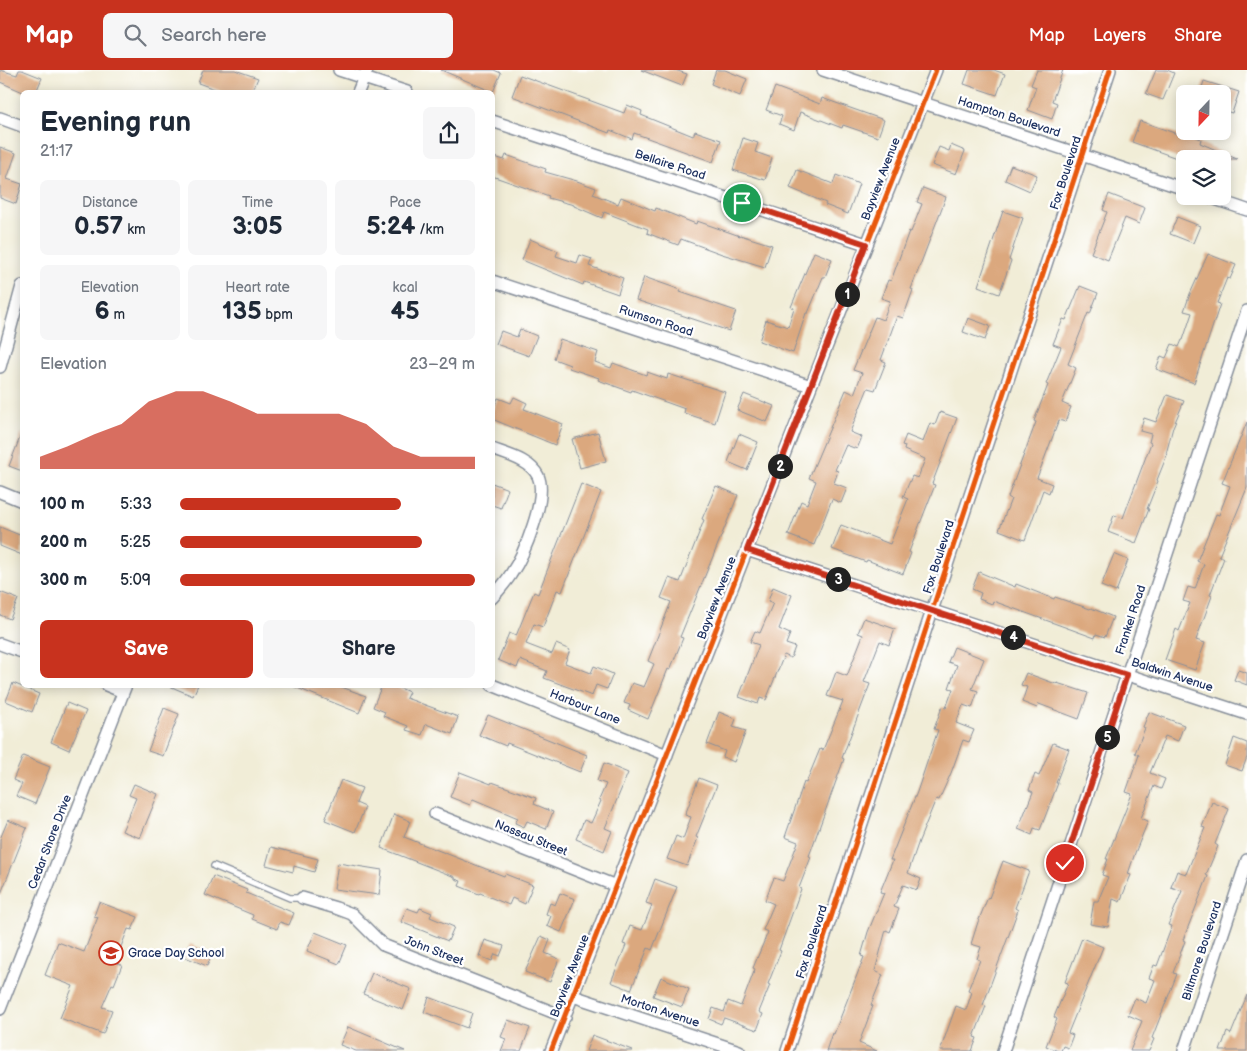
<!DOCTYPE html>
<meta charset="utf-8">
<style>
body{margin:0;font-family:"Balsamiq Sans",sans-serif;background:#f6f6f7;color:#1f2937;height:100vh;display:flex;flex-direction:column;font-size:19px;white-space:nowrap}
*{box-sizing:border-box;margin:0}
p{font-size:16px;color:#747a83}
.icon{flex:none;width:28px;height:28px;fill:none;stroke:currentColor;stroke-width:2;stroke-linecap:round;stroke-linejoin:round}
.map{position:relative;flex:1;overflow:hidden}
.side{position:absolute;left:20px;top:20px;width:475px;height:598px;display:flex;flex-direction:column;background:#fff;border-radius:8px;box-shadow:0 2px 12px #0003}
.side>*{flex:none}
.needle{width:32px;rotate:202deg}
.buttons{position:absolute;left:1176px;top:15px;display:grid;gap:10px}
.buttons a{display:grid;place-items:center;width:55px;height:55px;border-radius:8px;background:#fff;box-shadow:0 2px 12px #0003;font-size:25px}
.pin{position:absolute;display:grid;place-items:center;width:42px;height:42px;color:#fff;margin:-21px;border:2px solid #fff;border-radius:50%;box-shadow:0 1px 5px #0007}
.km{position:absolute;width:25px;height:25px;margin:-12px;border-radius:50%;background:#222;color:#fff;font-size:14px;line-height:25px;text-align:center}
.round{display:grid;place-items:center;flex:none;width:52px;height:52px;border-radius:8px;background:#f6f6f7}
.summary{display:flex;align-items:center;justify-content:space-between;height:85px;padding:0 20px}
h1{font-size:28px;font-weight:700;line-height:38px}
.figures{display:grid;grid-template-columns:repeat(3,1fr);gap:8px;height:85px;padding:5px 20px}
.figures div{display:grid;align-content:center;border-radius:8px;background:#f6f6f7;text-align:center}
.figures b{font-size:25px;font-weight:700}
.figures small{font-size:14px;font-weight:400}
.figures p{font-size:14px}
.chart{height:140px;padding:10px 20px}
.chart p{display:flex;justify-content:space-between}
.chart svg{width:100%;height:90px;margin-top:5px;fill:#c8321e;opacity:.7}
.button{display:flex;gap:10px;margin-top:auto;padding:10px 20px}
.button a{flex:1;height:58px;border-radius:8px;background:#c8321e;color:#fff;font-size:20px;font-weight:700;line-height:58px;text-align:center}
.button a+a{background:#f6f6f7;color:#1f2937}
ul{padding:0 20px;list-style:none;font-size:16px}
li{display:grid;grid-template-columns:80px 60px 1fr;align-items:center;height:38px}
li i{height:12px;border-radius:6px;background:#c8321e}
header{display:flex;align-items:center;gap:30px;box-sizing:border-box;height:70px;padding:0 25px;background:#c8321e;color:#fff}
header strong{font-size:24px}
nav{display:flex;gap:28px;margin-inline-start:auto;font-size:18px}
.search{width:350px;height:45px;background:#f6f6f7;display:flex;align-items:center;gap:12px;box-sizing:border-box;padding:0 18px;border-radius:8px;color:#747a83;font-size:19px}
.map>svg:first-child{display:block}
.building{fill:#dba87e}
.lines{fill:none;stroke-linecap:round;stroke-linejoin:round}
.lane-casing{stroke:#868e9a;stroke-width:8}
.street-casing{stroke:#868e9a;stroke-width:14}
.lane{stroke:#fff;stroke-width:5.5}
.street{stroke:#fff;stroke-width:11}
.cycleway-casing{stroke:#fff;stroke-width:8}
.cycleway{stroke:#e8590c;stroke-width:5}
.route-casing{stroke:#fff;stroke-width:10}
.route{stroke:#c8321e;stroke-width:6}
.labels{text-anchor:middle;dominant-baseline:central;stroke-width:4.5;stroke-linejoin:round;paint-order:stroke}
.street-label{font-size:12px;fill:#1b2f5e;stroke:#fff}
.poi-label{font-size:12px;fill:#1b2f5e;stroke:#fff;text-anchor:start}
</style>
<header>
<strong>Map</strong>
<div class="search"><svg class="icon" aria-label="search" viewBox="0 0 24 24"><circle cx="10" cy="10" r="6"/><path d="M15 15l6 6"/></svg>Search here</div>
<nav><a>Map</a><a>Layers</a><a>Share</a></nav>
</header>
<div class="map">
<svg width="1247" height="981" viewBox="0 0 1247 981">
<rect width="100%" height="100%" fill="#fff"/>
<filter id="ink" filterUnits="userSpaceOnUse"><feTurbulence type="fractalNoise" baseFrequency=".02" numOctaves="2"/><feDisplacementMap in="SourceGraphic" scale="10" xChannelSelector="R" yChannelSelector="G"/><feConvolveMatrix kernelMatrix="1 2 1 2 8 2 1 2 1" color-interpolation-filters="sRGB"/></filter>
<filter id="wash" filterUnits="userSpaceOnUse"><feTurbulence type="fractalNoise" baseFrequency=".0096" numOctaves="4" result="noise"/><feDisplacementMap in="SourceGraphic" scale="20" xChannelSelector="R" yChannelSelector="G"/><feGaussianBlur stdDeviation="1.12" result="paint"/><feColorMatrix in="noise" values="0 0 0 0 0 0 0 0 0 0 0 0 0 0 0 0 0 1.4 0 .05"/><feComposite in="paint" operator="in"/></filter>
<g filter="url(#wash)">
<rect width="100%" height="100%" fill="#f1edd7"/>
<g id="blocks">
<!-- building -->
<path class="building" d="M0,0L17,5L19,0H22L42,8L36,22H23L0,12Z
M203,0H235L258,8L252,22H223L198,13Z
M441,0H494L501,3L493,22Z
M641,0H675L687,4L682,16Z
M716,0H725L747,9L740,26L711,14Z
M969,0H994L1005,4L997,25L964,14Z
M1037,0H1063L1052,31L1057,33L1052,49L1028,40L1036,17L1031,15Z
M1156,0H1167L1174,3L1163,30L1146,24Z
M520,5L624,43L627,35L642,41L641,45L693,66L695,61L721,70L713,92L634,63L632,69L610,60L609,63L512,26Z
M1204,11L1239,22L1232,43L1222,40V24H1200Z
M775,17L820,34L822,28L884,50L878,67L843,55L842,58L800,42L794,60L779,54L782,46L766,40Z
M1140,51L1183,66L1185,62L1201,69L1200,73L1237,89H1185V91L1132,72Z
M743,68L758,73L755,82L772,88L765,110L733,100Z
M951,75L965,81L956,104L932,95L939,77L949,81Z
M0,77L16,83L7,109L22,114L16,134L0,128Z
M506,85L546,99L545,102L577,111L596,118L593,124L618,134L621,127L655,141L656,138L696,154L697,151L740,166V165L772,175L765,197L722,184L681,169L678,175L647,163L648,159L604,142L602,148L574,136V135L548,128L549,126L492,106V86L504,90Z
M1011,95L1037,105L1030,121L1005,110Z
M797,100L833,114L836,105L859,114L848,144L825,135L826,133L790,118Z
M923,118L946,127L911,219L913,220L903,248L897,246L881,290L886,292L875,320L868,318L850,362L862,367L857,379L846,375L835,400L838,401L834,413L847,418L841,433L832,429L814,475L788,465L801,431L807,434L816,411L809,408L846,320L854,324L862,303L853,300L875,247L883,250L890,231L881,228L888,210L891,211L909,161L911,162L922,134L917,132Z
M1109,124L1145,138L1139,154L1125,148L1108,190L1091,183L1107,142L1103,140Z
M1003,141L1023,148L1009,190L1011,191L999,224L978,216Z
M1177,147L1200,156L1193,173L1170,164Z
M530,169L558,181L556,186L577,193L580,185L592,189L589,196L623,208L618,224L584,212L583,215L522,190Z
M814,182L832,189L825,207H823L808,243H806L793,283L759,271L766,250L788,257L794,238L791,237Z
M1208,184L1236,195L1230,209L1227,208L1217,233L1220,234L1194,313L1156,299L1161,286L1166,288L1172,274L1179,277L1182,270H1183L1192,243L1184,241L1190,224Z
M644,207L681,220L680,222L736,241L729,261L636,230Z
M1080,216L1098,223L1090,244L1088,243L1068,294L1076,298L1062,333L1071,337L1065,352L1059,350L1037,408L1052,414L1049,423L1043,420L1025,470L999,460L1011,429L1008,427L1036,352L1034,351L1048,315L1046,314L1061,277L1053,274L1063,249L1066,250Z
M968,248L990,256L985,270L963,262Z
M520,259L537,266L529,286L496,274L501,261L517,267Z
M560,269L598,282L595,292L611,298L613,293L646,305L647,302L667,309L668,304L725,322L715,353L684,343L685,339L632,320L631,322L598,310L599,308L569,298L570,295L554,289Z
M744,324L774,336L767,352L737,340Z
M1167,325L1184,331L1173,357L1166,384L1167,385L1157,410L1158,411L1147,439H1149L1136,473L1108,462L1114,445L1123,448L1151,373L1149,372L1151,364L1140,361L1144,348L1156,352Z
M514,327L527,333L524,339L563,354L555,375L492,349V341L498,328L511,333Z
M940,342L957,348L932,414L935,415L909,482L911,483L903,504L867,490L866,492L832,479L841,455L890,474L908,429L903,427L912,406L918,408L925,389L904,380L905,376L902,375L906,365L923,372L930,353L935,355Z
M1247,352V418L1219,486L1224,488L1210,525L1212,526L1196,570L1205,573L1195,600L1165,590L1176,559L1179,561L1190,533L1183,531L1188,517L1195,519L1204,494L1197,491L1216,444L1219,445L1230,416L1222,413Z
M22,362V401L9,396Z
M598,362L606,391L580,398L572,369Z
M739,364L758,372L747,400L728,392Z
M492,413L508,419L501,438L492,435Z
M581,414L601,422L562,522L557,520L543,557L534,554L526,574L552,584L556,574L570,580L565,593L591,603L594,596L613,604L607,619L596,615L592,626L544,608L547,601L520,590L517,598L498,590L509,563L516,566L534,522L538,524Z
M716,416L738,425L680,567L683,568L670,600L668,599L648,649L628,640L630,635L624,633L632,613L644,617L654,594L648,591L671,532L661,528L669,508L680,512L704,450L702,449Z
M0,457L22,466V485L0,476Z
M1114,484L1128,490L1116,522L1101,516Z
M979,502L1015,517L1016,514L1054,529L1055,527L1090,539L1091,538L1113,547L1105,567L1096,564L1095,568L993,531L992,534L979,529L981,523L972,519Z
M773,517L792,525L779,559L790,564L786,574L795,577L791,588L784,585L766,630L760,628L758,634L739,627L759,575L750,572L755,561L760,563L773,533L768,531Z
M0,522L18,529L10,549L0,545Z
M864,548L895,559L889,575L880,571L864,612L870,614L842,688L844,689L809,786L811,787L799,818L801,819L779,880L781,881L768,914L770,915L759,942L763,944L757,960L724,948L721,954L709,949L713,938L724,942L728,931L741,936L755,899L753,898L768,862L763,860L774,834L765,830L774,808L783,811L798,772L785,767L804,712L806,713L820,679L823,680L843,631L827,626L836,602L847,606L863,565L858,563Z
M954,577L984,589L972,619L978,621L972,638L963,635L956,653L974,660L969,672L963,670L951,703L939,730L936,729L919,771L908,803L921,809L917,820L903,815L894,837L899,839L890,862L886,860L875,901L883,905L871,935L873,936L859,973L877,981H826L832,963L834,964L864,887L861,886L868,862L884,823L880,822L893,790H890L917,722L938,660L934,659L942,637L946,638L953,619L949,618L957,595L948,592Z
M1238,600L1247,603V615L1234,610Z
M1026,603L1056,614L1057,613L1088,623L1079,649L1039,634L1037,638L1022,632L1027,617L1021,615Z
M13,613L39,624L32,642L6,631Z
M167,615H198L193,626Z
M290,615H336L366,626L359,643Z
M382,615H393L409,622L406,628L458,647L452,664L426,654L422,665L406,660L408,656L383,646L385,642L373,637Z
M67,633L86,641L69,680L51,672Z
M164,638L179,644L163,686L148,681Z
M719,642L736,649L733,657L746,661L734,692L723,687L725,681L707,674Z
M1149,642L1184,655L1178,671L1165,666L1150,703L1165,709L1161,719L1154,716L1141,748L1148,751L1135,783L1128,804L1131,805L1120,832L1113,829L1108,857L1090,854L1094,831H1098L1108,807L1102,805L1108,789H1106L1132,724L1126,722L1139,685L1135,683L1145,658L1143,657Z
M488,645L587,685L580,702L507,673L506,676L479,665Z
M1234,668L1247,673V687L1242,701L1225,695Z
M1053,673L1069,679L1056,713H1058L1040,760L1034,758L1032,765L1018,759L1033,722L1029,720L1035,704L1039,706Z
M23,686L50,697L35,734L16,726L22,714L13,710Z
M604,693L628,703L605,758L612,761L604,781L576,769L584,750L591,753L601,731L599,730L606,714L597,711Z
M460,702L491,714L492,712L536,728L534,734L553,742L546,759L527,751L524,757L515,753L518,748L473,729L470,735L450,727Z
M699,708L717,715L696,767L698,768L687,796L667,789L676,766L683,769L691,747L685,745Z
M341,710L362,718L356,733L365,737L355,762L325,750Z
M134,714L158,724L140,768L122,761L136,728L129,725Z
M1212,732L1229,739L1215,774L1218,776L1206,805L1208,806L1183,870L1185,871L1173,903L1177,904L1152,968L1154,969L1149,981H1130L1142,951L1128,945L1135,928L1146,933L1155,910L1149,908L1154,895L1157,896L1172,856L1168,855L1182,821L1171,817L1177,801L1186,804L1205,758L1202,757Z
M394,744L410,751L404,767L504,806L505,804L533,815L525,834L512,828L509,835L480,823L479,824L459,816L461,811L455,809V807L381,778Z
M8,750L27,758L0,826V769Z
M271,777L318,789L314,802L294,796L293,802L266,795Z
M1003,791L1029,801L1015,838L1018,840L983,935L986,936L974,967L977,968L972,981H940L956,936L966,940L972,922L968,920L980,890L977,889L981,877L971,874L978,852L988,827L989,828Z
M338,793L382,800L379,825L334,819Z
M213,806L247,820L246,823L294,843L289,855L280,852L277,859L252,849L253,845L205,825Z
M655,809L677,817L652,880L648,878L631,920L611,912L626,875L623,874L630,856L642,860L652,835L646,833Z
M560,823L575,829L561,862L547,856L551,846L546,844L550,833L555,835Z
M99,832L138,847L132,860L128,859L115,892L122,895L114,915L112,914L102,937L112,940L103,964L60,948L73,916L45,905L58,872L84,882L98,847L94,846Z
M407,838L418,842L420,838L432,843L430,847L454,857L448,871L401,852Z
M315,862L347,875L339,894L307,881Z
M541,866L550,870L545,883L559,889L550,912L525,902Z
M1082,868L1103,877L1068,963L1073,965L1068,978L1063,976L1061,981H1058L1046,976L1057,949L1054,947L1068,913L1065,912Z
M485,870L504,876L500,886L495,884L492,891L479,886Z
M190,874L213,883L207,896L185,887Z
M372,903L411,919L403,940L363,924Z
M661,907L689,919L682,937L653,926Z
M1247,925V981H1220L1227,962L1231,964Z
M429,927L472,943L467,958L424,942Z
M508,950L530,958L521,981H501L506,969L501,967Z
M348,957L405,981H356L340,975Z
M592,965L632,980V981H586Z"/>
</g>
</g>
<g filter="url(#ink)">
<use href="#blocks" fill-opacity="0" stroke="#868e9a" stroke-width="1"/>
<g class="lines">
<!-- lane casing -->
<g class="lane-casing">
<path id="lane" d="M214,796L290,828H302"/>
</g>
<!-- street casing -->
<g class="street-casing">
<path id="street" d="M339,0L407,22
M823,0L1185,119
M358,22L367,0
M0,48L22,56
M492,51L866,174
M1206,126L1247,140
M492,211L811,316
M0,297L22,216
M492,379C508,385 530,390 538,406C548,427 524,485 511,504C506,512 499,520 492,528
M0,422L22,431
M747,480L1247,644
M0,574L22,582
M106,615L123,622
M492,615L667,685
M435,744L616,816
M302,828L336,838L352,844L383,875L565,947
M573,926L739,981
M0,939L126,615
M551,981L811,316L936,0
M787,981L1110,0
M1003,981L1247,241
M1184,981L1247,790"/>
</g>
<!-- lane -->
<use href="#lane" class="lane"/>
<!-- street -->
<use href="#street" class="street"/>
<!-- cycleway casing -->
<g class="cycleway-casing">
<path id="cycleway" d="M551,981L811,316L936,0
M787,981L1110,0"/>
</g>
<!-- cycleway -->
<use href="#cycleway" class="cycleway"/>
</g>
</g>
<g class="lines" filter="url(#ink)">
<!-- route casing -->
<g class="route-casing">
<path id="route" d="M742,133L866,174L747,480L1127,605L1065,793"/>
</g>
<!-- route -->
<use href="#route" class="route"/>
</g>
<!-- icons -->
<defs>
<g id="school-ring" transform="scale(1.25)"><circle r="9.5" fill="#fff" stroke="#c8321e" stroke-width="1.5"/><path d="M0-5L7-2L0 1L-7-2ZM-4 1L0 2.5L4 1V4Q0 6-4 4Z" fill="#c8321e"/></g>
</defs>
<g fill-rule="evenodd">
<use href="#school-ring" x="111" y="883"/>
</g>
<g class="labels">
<!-- street labels -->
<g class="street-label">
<text transform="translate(1009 47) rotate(18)">Hampton Boulevard</text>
<text transform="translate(670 95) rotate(18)">Bellaire Road</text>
<text transform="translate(1066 103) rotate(-72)">Fox Boulevard</text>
<text transform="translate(881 109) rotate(-69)">Bayview Avenue</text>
<text transform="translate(656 251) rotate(18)">Rumson Road</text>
<text transform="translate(939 487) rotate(-72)">Fox Boulevard</text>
<text transform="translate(717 528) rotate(-69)">Bayview Avenue</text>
<text transform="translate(1131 550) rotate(-72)">Frankel Road</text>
<text transform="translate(1172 605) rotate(18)">Baldwin Avenue</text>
<text transform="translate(585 637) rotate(22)">Harbour Lane</text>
<text transform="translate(531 768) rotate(22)">Nassau Street</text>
<text transform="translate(50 772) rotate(-69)">Cedar Shore Drive</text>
<text transform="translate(812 872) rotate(-72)">Fox Boulevard</text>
<text transform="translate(434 881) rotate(21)">John Street</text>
<text transform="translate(1202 881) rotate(-72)">Biltmore Boulevard</text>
<text transform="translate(570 906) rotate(-69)">Bayview Avenue</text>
<text transform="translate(660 941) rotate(18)">Morton Avenue</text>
</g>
<!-- poi labels -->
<g class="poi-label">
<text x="128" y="883">Grace Day School</text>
</g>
</g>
</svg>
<div class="buttons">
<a><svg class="needle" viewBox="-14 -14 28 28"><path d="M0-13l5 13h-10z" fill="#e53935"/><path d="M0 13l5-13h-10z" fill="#747a83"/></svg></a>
<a><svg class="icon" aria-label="layers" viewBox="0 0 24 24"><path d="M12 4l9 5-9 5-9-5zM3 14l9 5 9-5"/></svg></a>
</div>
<div class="pin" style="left:742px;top:133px;background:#1e9e55"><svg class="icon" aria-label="arrive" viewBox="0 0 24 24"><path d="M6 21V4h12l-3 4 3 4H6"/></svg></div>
<div class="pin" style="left:1065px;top:793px;background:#d93025"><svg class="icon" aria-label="check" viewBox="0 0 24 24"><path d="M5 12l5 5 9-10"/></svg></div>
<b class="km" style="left:847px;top:224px">1</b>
<b class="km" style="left:780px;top:396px">2</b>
<b class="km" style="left:838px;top:509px">3</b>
<b class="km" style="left:1013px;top:567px">4</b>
<b class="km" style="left:1107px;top:667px">5</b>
<section class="side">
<div class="summary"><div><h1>Evening run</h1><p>21:17</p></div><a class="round"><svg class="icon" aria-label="share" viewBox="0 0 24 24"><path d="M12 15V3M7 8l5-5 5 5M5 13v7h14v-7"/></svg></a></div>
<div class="figures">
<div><p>Distance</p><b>0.57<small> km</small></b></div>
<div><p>Time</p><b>3:05</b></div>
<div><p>Pace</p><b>5:24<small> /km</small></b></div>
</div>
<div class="figures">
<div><p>Elevation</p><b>6<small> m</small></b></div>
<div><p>Heart rate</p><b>135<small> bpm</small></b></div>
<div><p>kcal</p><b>45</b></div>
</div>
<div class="chart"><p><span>Elevation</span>23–29 m</p>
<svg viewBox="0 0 160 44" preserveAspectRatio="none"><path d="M0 44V38L10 33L20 27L30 22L40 11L50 6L60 6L70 11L80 17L90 17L100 17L110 17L120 22L130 33L140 38L150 38L160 38V44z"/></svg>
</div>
<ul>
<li><b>100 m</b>5:33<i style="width:75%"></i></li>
<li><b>200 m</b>5:25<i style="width:82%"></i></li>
<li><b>300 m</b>5:09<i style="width:100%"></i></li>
</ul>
<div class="button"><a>Save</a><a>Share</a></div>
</section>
</div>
